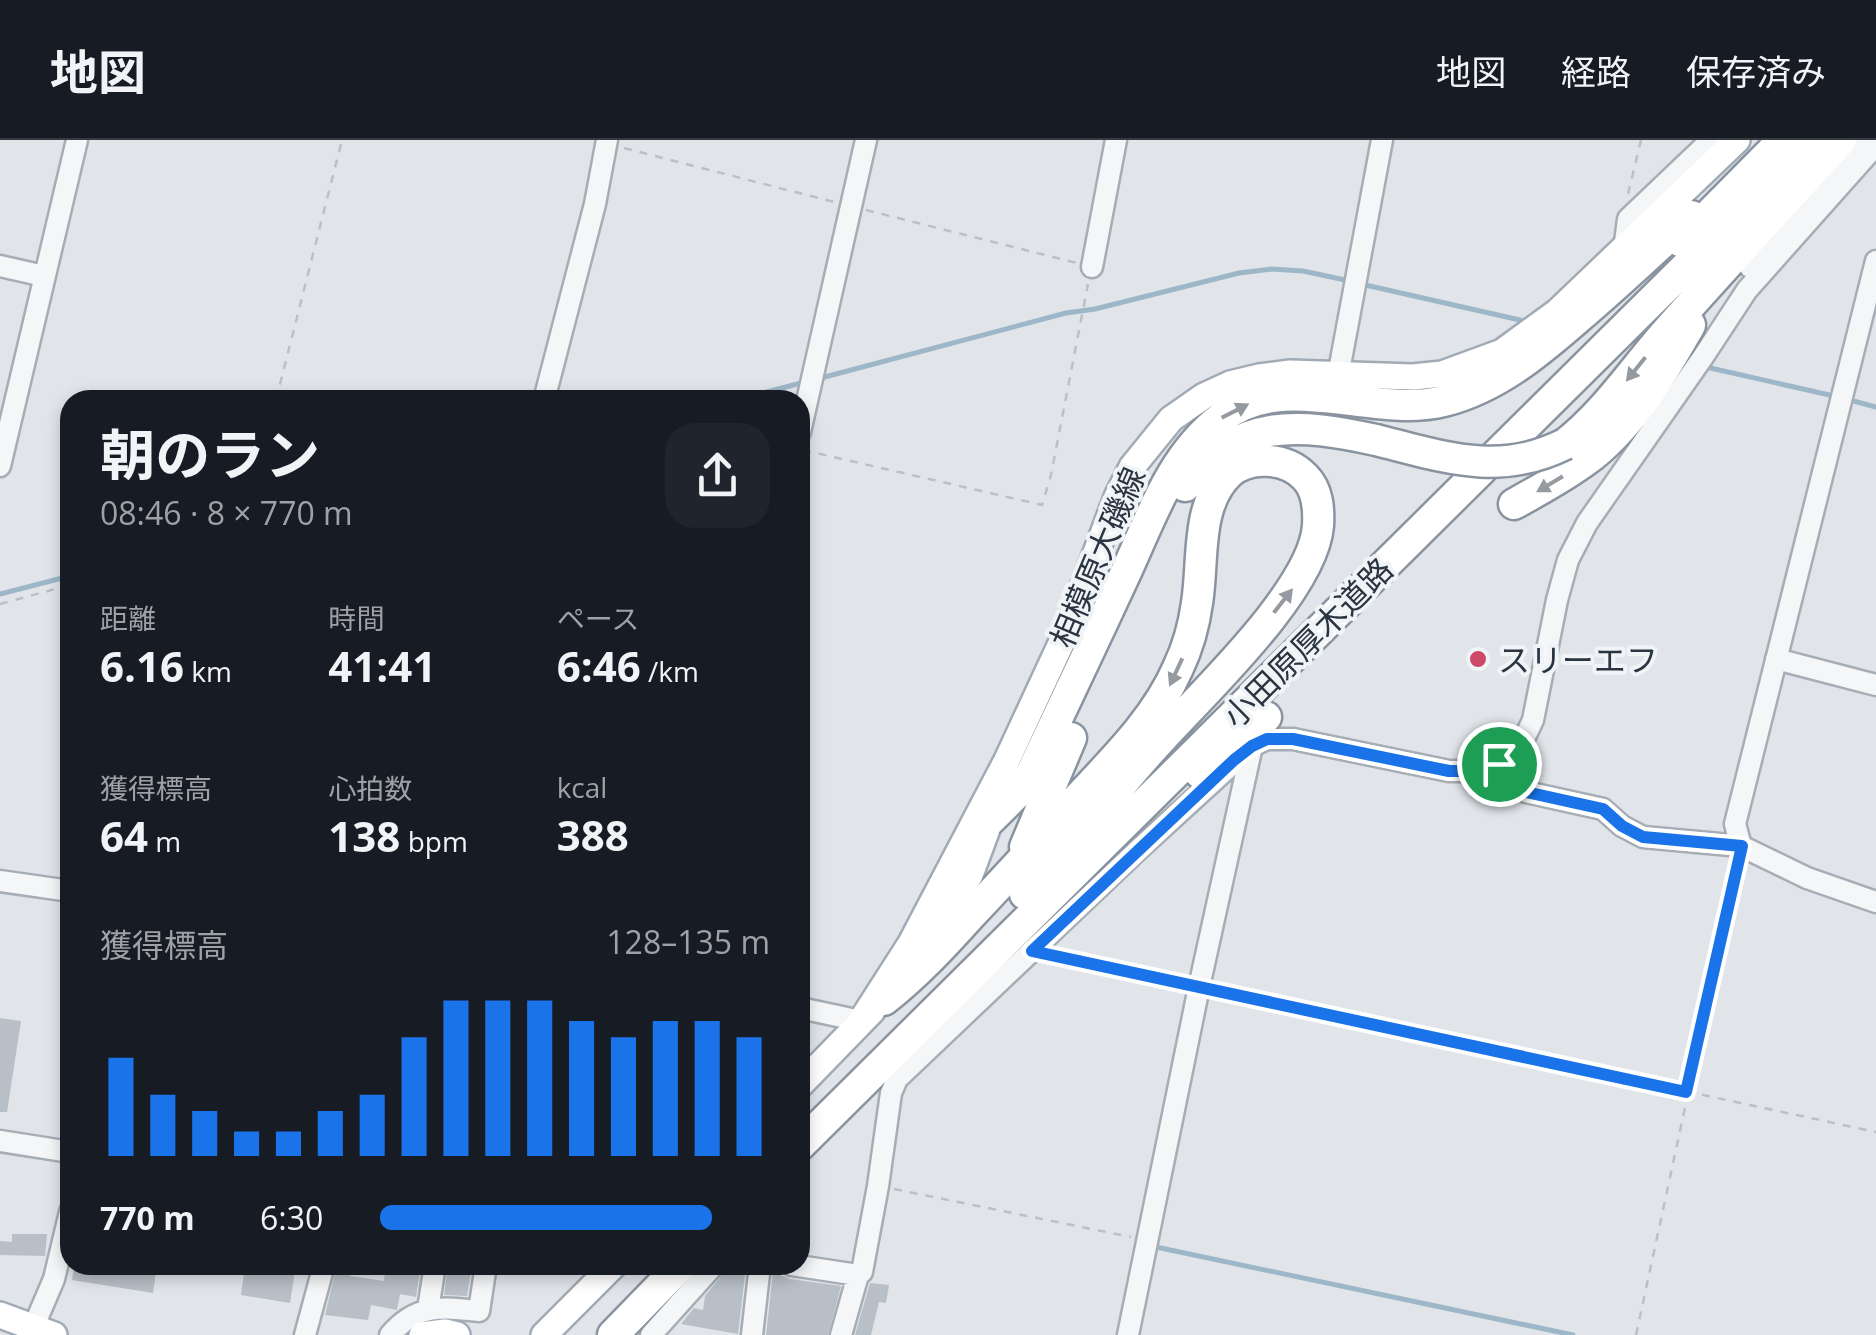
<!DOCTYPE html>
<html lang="ja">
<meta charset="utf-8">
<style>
body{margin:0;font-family:"Open Sans","Noto Sans JP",sans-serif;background:#20242c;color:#f1f3f6;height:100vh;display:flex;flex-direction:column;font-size:38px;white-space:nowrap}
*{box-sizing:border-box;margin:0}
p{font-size:32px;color:#9ea1a6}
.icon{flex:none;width:55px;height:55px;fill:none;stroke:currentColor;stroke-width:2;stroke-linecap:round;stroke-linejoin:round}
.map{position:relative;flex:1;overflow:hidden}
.panel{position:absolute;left:60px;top:250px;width:750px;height:885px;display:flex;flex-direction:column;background:#171b24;border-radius:30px;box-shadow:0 5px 15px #0003}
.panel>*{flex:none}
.pin{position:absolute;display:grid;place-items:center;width:85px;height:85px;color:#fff;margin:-42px;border:5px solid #fff;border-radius:50%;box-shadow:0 2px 10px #0007}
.round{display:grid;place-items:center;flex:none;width:105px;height:105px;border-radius:30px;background:#20242c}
.summary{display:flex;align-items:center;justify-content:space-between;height:170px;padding:0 40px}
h1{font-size:55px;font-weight:700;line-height:75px}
.metrics{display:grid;grid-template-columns:repeat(3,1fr);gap:15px;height:170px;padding:10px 40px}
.metrics div{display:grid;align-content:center}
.metrics b{font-size:42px;font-weight:700}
.metrics small{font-size:28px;font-weight:400}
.metrics p{font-size:28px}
.chart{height:280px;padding:20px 40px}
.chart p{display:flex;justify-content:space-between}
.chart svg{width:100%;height:180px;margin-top:10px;stroke:#1a73e8;stroke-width:6}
ul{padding:0 40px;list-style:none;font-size:32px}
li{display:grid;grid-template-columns:160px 120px 1fr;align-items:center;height:75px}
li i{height:25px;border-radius:12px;background:#1a73e8}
header{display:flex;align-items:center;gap:60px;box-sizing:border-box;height:140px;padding:0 50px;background:#171b24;border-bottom:2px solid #363941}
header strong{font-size:48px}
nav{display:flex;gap:55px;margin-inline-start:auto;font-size:35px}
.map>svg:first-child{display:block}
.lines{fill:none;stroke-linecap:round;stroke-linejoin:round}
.stream{stroke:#9db7c9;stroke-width:5}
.building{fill:#b8bfc6}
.minor-casing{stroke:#a6adb4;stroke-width:25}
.major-casing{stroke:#a1abb5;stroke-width:30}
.highway-casing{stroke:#8994a0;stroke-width:35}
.path{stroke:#bbc0c5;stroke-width:2.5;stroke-dasharray:8 8;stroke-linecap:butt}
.minor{stroke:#f4f6f8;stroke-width:20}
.major{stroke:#fff;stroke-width:25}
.highway{stroke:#fff;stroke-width:30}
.highway-bridge-casing{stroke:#8994a0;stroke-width:35;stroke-linecap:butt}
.highway-bridge{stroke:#fff;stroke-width:30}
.oneway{fill:#949aa0}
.route-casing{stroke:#fff;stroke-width:20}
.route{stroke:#1a73e8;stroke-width:12}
.poi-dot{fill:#cc496a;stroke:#f1f4f7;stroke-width:4}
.labels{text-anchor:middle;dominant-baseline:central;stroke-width:8;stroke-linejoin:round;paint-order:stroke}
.street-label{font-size:32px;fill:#2a3541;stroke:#f1f4f7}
.poi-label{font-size:32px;fill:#2a3541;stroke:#f1f4f7;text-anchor:start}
</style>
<header>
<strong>地図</strong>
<nav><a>地図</a><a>経路</a><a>保存済み</a></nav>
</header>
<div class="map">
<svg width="1876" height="1195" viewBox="0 0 1876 1195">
<rect width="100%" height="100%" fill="#e1e5ea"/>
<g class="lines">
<!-- stream -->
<path class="stream" d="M1361,144L1520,180
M1706,227L1834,256
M821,238L1066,173L1095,169L1239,133L1272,129L1303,131L1350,141
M735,260L805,242
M1850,260L1876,267
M0,454L70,436
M1156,1107L1573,1195"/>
</g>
<!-- building -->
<path class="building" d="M0,878L21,881L7,972H0Z
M12,1094H47L45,1116L0,1115V1101L12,1102Z
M74,1125H157L153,1153L72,1140Z
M245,1125H296L290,1163L241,1155Z
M337,1125H352L350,1136L384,1141L385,1130L393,1131L394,1125H421L416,1157L400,1154L397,1170L371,1165L368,1180L325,1175Z
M448,1125H472L467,1156L444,1155Z
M727,1129L743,1132V1135H745L738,1194L681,1184L694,1168L703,1170L705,1156Z
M773,1132L790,1139L841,1146L828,1195H766Z
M870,1143L889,1145L886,1163L879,1162L871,1195H855Z"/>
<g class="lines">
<!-- minor casing -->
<g class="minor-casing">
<path id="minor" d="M1624,110L1628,79L1711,0
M0,126L44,136
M1092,127L1116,0
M1750,127L1816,48L1861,0
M1338,236L1382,0
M544,260L595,64L607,0
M800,292L866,0
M0,326L77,0
M1776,519L1876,545
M1499,624L1511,641L1526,652L1603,669L1622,686L1643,697L1741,706L1807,738L1876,762
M1741,706L1735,684L1876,121
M0,741L70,751
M800,868L861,881
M0,1001L70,1012
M792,1125L858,1135
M428,1169L435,1125
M36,1188L39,1174L54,1139L70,1072
M305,1195L324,1125
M390,1195C416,1164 441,1167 479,1171L486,1125
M651,1195L714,1125
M752,1195L760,1125
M841,1195L858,1135L862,1132L878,1046L891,953L897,939L1138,710L1252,606L1267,599H1293L1449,631H1470L1499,624L1523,601L1533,580L1557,460L1568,420L1587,383L1703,217L1747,150L1876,5
M1128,1195L1199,847L1252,606"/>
</g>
<!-- major casing -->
<g class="major-casing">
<path id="major" d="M926,806L970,735L993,673
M861,881L911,803L1007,620L1065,495L1117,357L1132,327L1171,279L1204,256L1230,244L1259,237L1290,233L1413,237L1442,234L1502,212L1557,172L1737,0
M800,945L872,871
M0,1175L54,1195
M422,1195L445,1192L457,1195
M544,1195L614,1125"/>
</g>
<!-- highway casing -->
<g class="highway-casing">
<path id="highway" d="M1682,102L1783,0
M1565,304C1606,272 1634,228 1669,189C1725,126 1783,63 1841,0
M1185,346C1238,277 1299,283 1376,300
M1514,364C1541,349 1568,334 1593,315C1635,281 1663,232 1690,185
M1200,633L1266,577
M991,679L1020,650L1032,632C1063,566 1095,499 1126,432C1151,378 1171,316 1221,278C1286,228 1372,279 1444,261C1496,248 1538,213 1578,178C1617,145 1654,110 1691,76
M1025,707L1071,598
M1025,754L1096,684
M884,860C916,835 942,807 970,776C1003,741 1036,706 1067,670C1107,626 1154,583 1178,528C1188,507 1194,485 1197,463C1204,420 1195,366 1229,333C1249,315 1286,317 1305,337C1318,350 1319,369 1318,386C1313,449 1207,549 1163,597C1134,628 1107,661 1080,694
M800,1005L1814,0
M613,1195L681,1125"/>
</g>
<!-- path -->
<path class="path" d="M624,8L834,62
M1628,54L1641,0
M866,70L1077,123
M276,260L342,0
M803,310L1042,365L1051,335L1088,144
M0,464L70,445
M1051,815L1180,843
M1217,851L1876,992
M894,1049L1131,1097
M1636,1195L1738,722"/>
<!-- minor -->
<use href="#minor" class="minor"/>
<!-- major -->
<use href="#major" class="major"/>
<!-- highway -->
<use href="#highway" class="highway"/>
<!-- highway-bridge casing -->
<g class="highway-bridge-casing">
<path id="highway-bridge" d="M1376,300C1444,317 1499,337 1565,304"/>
</g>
<!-- highway-bridge -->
<use href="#highway-bridge" class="highway-bridge"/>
</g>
<!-- one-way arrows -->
<defs><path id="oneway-solid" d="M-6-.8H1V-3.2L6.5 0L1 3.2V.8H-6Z" transform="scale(2.5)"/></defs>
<g class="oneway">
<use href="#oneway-solid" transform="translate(1636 229) rotate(129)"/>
<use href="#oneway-solid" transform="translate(1235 271) rotate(-27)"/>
<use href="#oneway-solid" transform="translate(1550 344) rotate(149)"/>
<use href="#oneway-solid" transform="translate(1283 461) rotate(-52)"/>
<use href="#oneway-solid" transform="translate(1176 532) rotate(115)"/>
</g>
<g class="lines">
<!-- route casing -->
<g class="route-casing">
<path id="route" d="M1267,599H1293L1449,631H1470L1499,624L1511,641L1526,652L1603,669L1622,686L1643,697L1742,706L1686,952L1032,811L1234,620L1252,606Z"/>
</g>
<!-- route -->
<use href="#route" class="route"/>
</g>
<!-- markers -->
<circle class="poi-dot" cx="1478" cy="519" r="10"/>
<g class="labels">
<!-- street labels -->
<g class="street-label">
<text transform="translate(1097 417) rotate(-67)">相模原大磯線</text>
<text transform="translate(1307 502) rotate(-45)">小田原厚木道路</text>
</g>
<!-- poi labels -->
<g class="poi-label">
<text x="1498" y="519">スリーエフ</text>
</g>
</g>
</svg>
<div class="pin" style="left:1499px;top:624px;background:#1e9e55"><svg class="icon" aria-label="arrive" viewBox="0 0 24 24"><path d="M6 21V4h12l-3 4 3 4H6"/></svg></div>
<section class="panel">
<div class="summary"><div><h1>朝のラン</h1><p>08:46 · 8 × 770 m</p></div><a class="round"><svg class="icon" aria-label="share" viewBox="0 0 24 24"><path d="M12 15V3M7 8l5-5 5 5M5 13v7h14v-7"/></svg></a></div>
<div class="metrics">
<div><p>距離</p><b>6.16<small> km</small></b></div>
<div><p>時間</p><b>41:41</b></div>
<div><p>ペース</p><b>6:46<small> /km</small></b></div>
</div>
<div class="metrics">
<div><p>獲得標高</p><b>64<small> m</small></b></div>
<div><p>心拍数</p><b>138<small> bpm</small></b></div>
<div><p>kcal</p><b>388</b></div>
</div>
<div class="chart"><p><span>獲得標高</span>128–135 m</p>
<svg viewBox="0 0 160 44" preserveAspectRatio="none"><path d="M5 44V20M15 44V29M25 44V33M35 44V38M45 44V38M55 44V33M65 44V29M75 44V15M85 44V6M95 44V6M105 44V6M115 44V11M125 44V15M135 44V11M145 44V11M155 44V15"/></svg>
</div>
<ul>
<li><b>770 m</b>6:30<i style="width:85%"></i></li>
</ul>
</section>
</div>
